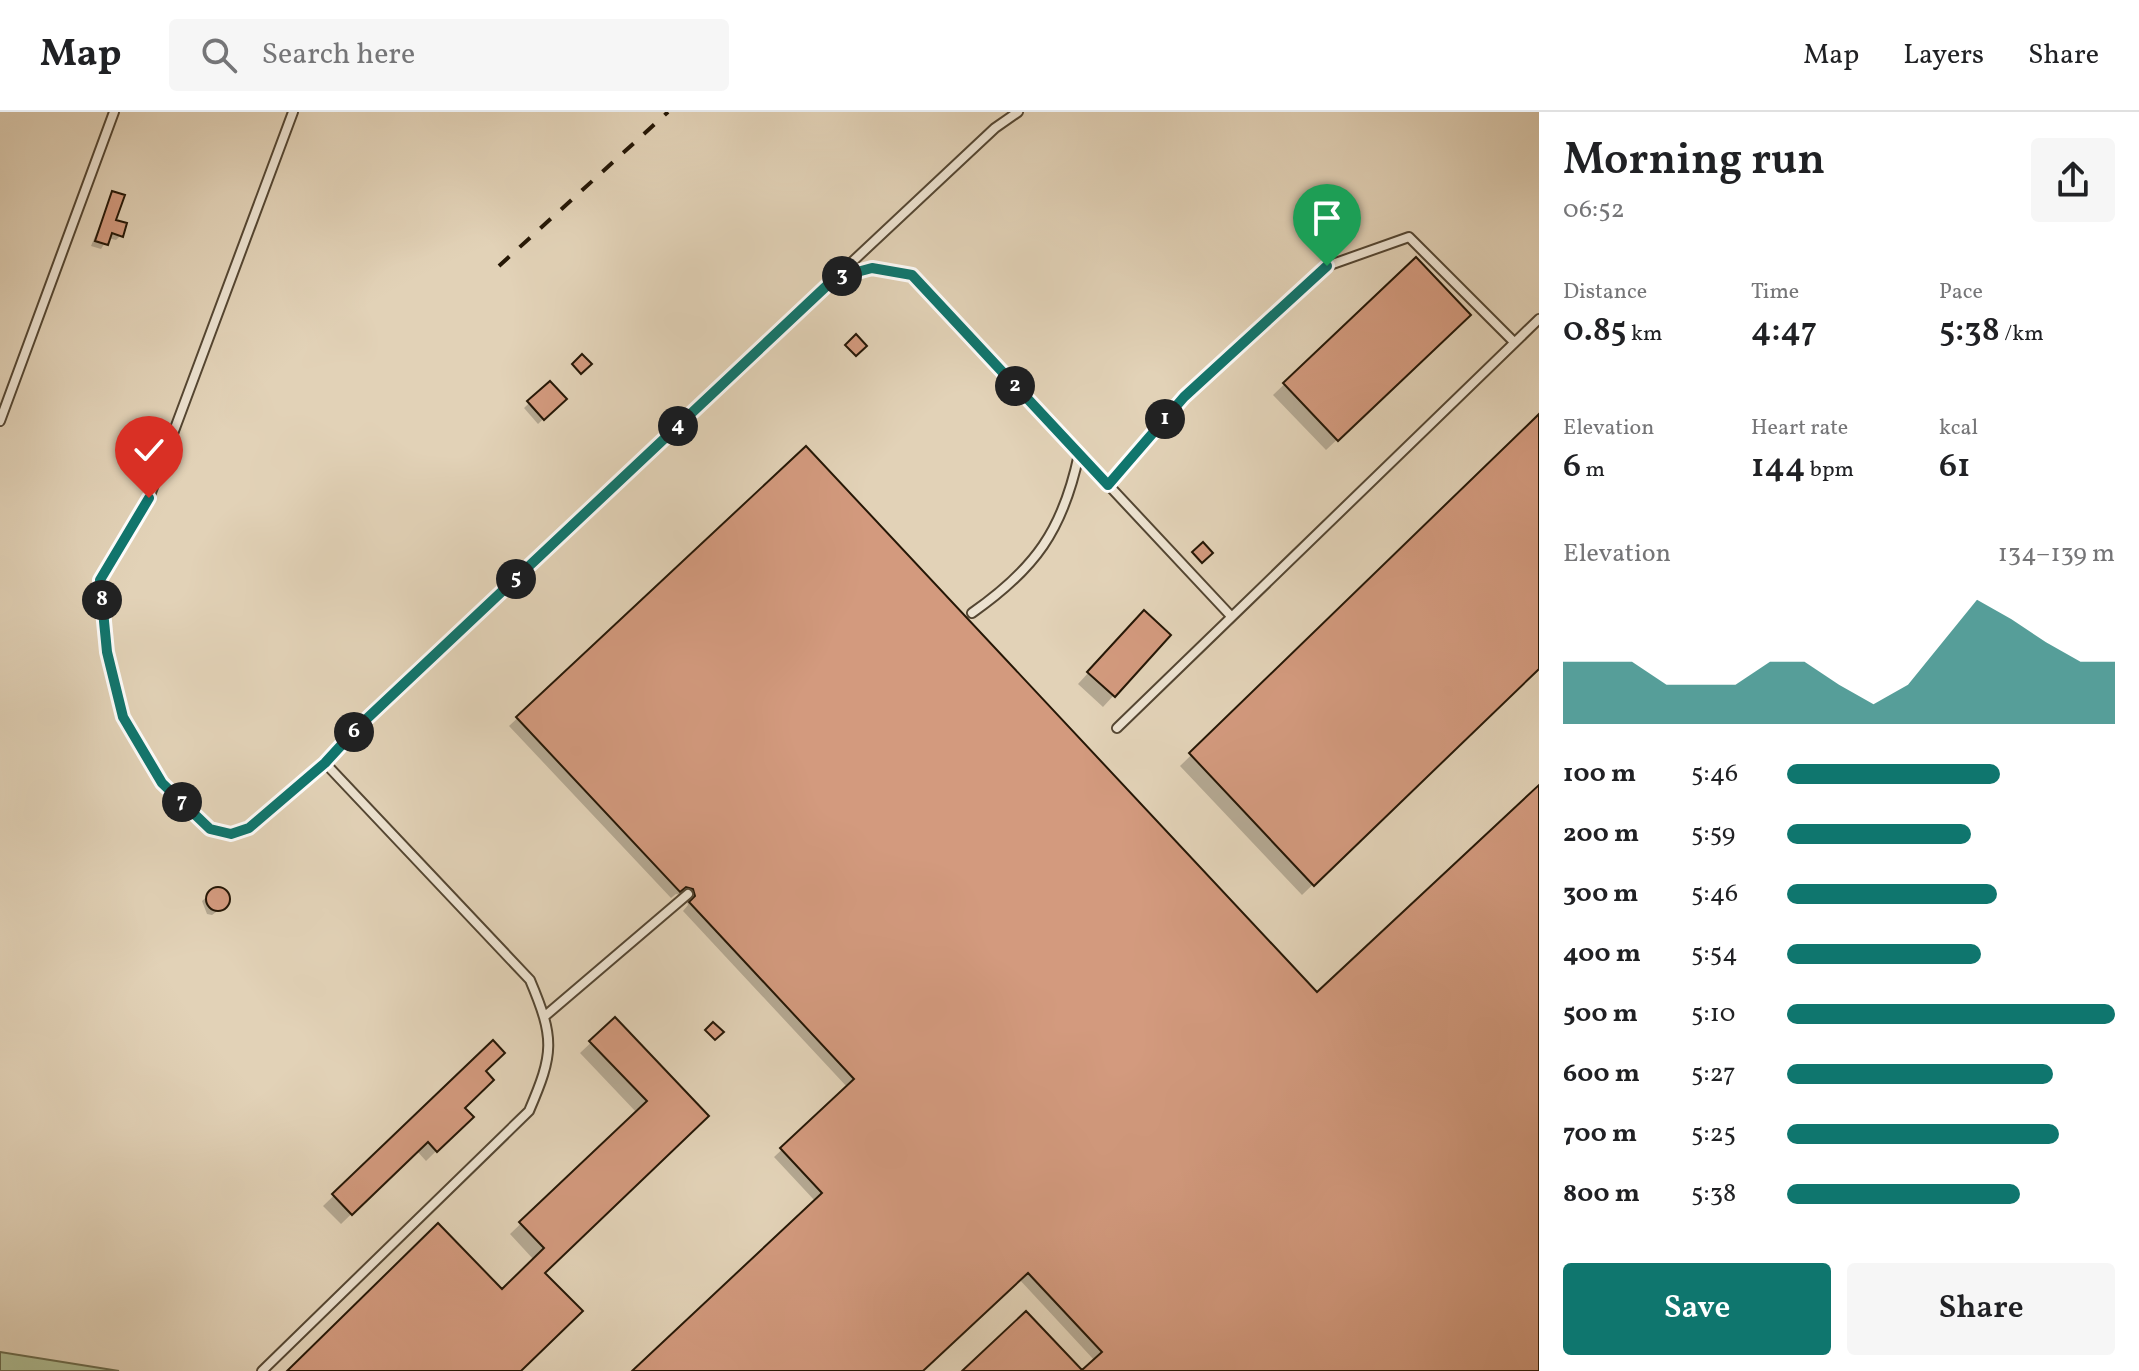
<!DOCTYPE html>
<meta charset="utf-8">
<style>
body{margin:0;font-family:Vollkorn,serif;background:#f6f6f6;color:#202124;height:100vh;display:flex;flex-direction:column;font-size:30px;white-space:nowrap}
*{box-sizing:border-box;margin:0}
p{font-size:26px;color:#757577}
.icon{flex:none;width:44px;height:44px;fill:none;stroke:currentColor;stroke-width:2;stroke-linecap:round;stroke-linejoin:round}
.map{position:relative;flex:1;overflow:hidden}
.side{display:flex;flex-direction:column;background:#fff;width:600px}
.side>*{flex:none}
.pin{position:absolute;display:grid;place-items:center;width:68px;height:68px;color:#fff;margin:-82px -34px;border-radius:50% 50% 50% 0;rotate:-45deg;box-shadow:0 0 8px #0007}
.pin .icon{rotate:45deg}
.km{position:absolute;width:40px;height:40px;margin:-20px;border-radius:50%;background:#222;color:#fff;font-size:22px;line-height:40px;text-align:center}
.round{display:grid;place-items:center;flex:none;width:84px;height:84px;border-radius:8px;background:#f6f6f6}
.head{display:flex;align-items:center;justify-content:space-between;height:136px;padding:0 24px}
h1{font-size:44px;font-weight:600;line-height:60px}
.figures{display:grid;grid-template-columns:repeat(3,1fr);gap:12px;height:136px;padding:8px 24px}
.figures div{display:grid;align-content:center}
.figures b{font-size:34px;font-weight:600}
.figures small{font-size:22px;font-weight:400}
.figures p{font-size:22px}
.chart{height:224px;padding:16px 24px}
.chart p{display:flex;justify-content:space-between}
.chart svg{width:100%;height:144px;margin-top:8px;fill:#0f766e;opacity:.7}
.cta{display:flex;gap:16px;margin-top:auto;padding:16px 24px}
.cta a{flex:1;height:92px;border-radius:8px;background:#0f766e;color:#fff;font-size:32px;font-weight:600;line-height:92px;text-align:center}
.cta a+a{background:#f6f6f6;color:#202124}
ul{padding:0 24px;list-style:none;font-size:26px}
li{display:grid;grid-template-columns:128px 96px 1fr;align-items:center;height:60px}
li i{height:20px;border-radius:10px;background:#0f766e}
header{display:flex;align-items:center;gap:48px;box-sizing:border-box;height:112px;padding:0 40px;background:#fff;border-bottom:2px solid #e0e0e0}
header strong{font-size:38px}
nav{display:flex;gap:44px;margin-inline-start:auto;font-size:28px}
.search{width:560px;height:72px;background:#f6f6f6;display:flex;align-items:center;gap:20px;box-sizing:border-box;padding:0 28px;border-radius:8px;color:#757577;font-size:30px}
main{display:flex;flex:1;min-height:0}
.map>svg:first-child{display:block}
.green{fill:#aebd93;stroke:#6a6a4c;stroke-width:2}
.shadow{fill:#0003}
.building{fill:#d39a7e;stroke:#251706;stroke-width:2}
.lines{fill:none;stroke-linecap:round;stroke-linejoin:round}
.lane-casing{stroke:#544632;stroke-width:12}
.lane{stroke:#ece2d0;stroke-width:8}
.rail{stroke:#251706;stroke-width:4;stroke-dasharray:14 14;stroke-linecap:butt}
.route-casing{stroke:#fff;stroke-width:16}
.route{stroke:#0f766e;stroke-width:10}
</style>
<header>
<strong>Map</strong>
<div class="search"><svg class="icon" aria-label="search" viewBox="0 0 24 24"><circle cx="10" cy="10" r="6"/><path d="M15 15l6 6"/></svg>Search here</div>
<nav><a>Map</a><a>Layers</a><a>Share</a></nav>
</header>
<main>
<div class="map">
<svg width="1539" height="1259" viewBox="0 0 1539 1259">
<rect width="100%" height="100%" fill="#e2d2b7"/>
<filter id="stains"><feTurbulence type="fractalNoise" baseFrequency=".0025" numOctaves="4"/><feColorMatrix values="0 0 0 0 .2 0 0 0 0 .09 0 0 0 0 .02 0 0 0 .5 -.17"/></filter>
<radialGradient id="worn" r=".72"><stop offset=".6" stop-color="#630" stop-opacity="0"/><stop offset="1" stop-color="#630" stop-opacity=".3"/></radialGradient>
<!-- green -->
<path class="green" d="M0,1240L119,1259H0Z"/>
<!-- shadow -->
<path class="shadow" d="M113,81L114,109L121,123L116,128L108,126L101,137L91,134Z
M1416,147L1458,214L1326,338L1273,283Z
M550,271L564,287L538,312L524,296Z
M1539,305V554L1302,783L1180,654Z
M806,337L1317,883L1539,675V1259H1084L1095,1249L1019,1167L921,1259H635L816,1090L774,1045L848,976L683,799L688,793L685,784L676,782L671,786L509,614Z
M1133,512L1169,523L1103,595L1078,572Z
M216,777L227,782V792L212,803L207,802L202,789Z
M615,908L707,1004L542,1161L519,1259H290L502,1179L534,1148L510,1122L637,1001L580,941Z
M493,931L484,960L462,996L471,1005L426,1049L417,1039L341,1112L323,1094Z"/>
<!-- building -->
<path class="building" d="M112,79L125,83L116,108L127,111L123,125L112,121L108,133L95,129Z
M1416,145L1471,203L1338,329L1283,271Z
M856,222L867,234L856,244L845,233Z
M582,242L592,252L581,262L572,252Z
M550,269L567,287L544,308L527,289Z
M1539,302V557L1314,774L1189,641Z
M806,334L1317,880L1539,673V1259H962L1026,1199L1082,1258L1102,1240L1028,1161L923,1259H632L822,1081L780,1036L854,967L689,790L695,784L693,777L686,775L680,780L516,605Z
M1203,430L1213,441L1202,451L1192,440Z
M1144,498L1171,523L1115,585L1087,560Z
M206 787a12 12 0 1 1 24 0a12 12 0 1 1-24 0Z
M615,905L709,1004L545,1161L583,1199L521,1259H287L438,1111L502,1177L544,1136L519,1110L647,989L589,929Z
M713,910L724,920L715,928L705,918Z
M493,928L505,941L486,959L494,968L465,996L474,1005L437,1040L428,1030L352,1103L332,1082Z"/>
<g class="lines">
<!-- lane casing -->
<g class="lane-casing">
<path id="lane" d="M293,0L149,386L100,468L107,540L123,605L162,671L210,717L231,722L249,716L325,651L358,615L835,166L872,156L912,163L1230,503
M836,165L995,16L1018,0
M0,309L114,0
M1108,373L1184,285L1327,154L1409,125L1514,230
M972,501C1035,457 1063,418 1079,342
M1117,616L1539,207
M545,904L688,782
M262,1259L529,999C554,941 555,927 530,868L325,651"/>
</g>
<!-- lane -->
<use href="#lane" class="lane"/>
<!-- rail -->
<path class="rail" d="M499,154L668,0"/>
</g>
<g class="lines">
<!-- route casing -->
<g class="route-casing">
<path id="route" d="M149,386L100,468L107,540L123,605L162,671L210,717L231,722L249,716L325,651L358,615L835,166L872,156L912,163L1108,373L1184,285L1327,154"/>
</g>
<!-- route -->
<use href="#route" class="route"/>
</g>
<rect width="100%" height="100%" filter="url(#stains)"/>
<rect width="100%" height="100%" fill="url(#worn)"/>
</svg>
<div class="pin" style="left:1327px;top:154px;background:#1e9e55"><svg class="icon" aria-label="arrive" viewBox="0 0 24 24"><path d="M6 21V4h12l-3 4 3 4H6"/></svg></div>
<div class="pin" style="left:149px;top:386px;background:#d93025"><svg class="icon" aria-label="check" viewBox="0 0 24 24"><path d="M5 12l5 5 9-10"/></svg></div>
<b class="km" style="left:1165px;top:307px">1</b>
<b class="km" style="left:1015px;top:274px">2</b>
<b class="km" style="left:842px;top:164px">3</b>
<b class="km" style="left:678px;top:314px">4</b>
<b class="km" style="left:516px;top:467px">5</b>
<b class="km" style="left:354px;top:620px">6</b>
<b class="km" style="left:182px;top:690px">7</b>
<b class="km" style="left:102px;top:488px">8</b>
</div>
<section class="side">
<div class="head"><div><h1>Morning run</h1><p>06:52</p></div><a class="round"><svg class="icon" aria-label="share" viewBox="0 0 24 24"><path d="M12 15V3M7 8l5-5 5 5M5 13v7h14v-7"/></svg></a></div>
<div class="figures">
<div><p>Distance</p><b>0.85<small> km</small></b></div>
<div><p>Time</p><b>4:47</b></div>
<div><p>Pace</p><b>5:38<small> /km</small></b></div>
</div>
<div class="figures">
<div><p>Elevation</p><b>6<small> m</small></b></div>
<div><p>Heart rate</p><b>144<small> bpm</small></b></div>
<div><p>kcal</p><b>61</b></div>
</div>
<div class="chart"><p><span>Elevation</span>134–139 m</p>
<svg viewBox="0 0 160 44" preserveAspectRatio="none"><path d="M0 44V25L10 25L20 25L30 32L40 32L50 32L60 25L70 25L80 32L90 38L100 32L110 19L120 6L130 12L140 19L150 25L160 25V44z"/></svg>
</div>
<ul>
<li><b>100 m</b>5:46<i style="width:65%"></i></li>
<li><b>200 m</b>5:59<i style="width:56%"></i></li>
<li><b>300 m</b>5:46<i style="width:64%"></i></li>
<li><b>400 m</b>5:54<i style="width:59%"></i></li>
<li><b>500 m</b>5:10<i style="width:100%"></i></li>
<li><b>600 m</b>5:27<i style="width:81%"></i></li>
<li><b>700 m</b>5:25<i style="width:83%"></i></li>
<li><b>800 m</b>5:38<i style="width:71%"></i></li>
</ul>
<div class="cta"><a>Save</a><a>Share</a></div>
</section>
</main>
